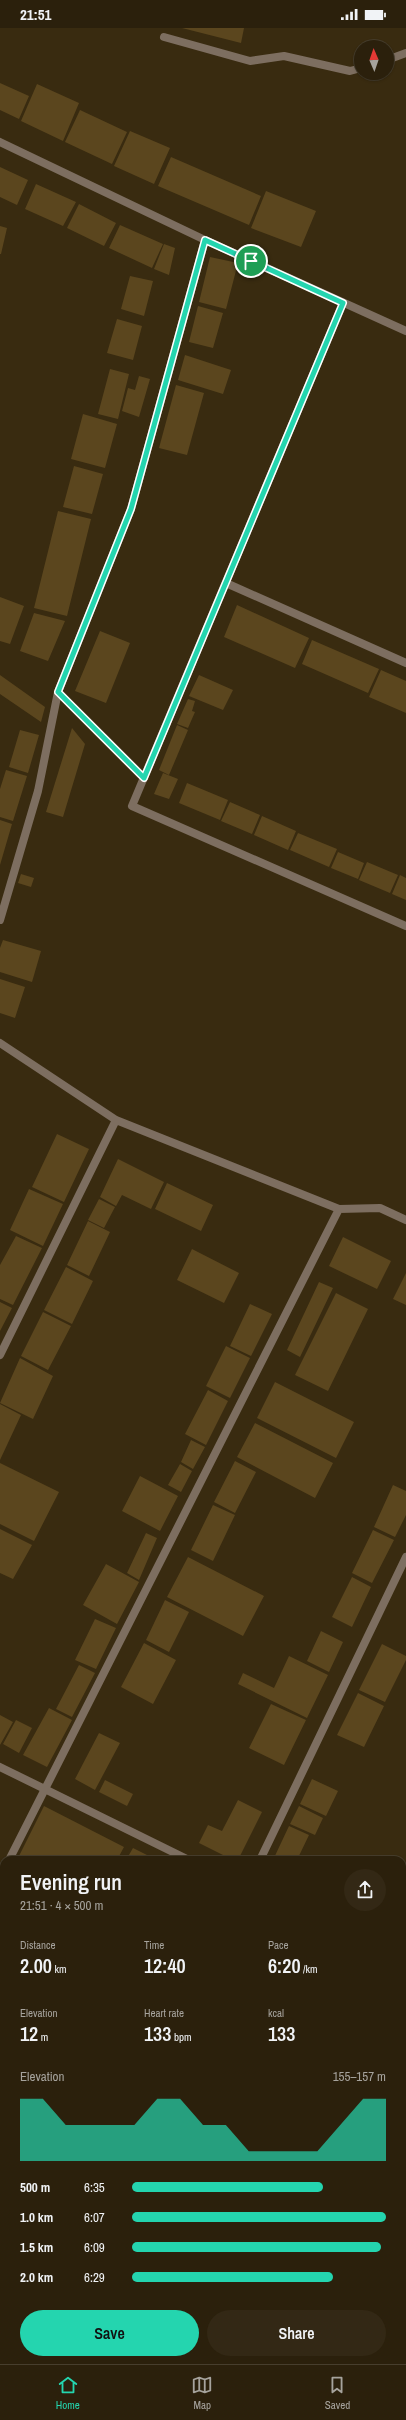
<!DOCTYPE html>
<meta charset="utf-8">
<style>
body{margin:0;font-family:"Archivo Narrow",sans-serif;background:#332815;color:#f1f3f6;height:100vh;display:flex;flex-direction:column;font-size:15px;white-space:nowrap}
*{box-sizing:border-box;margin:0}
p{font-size:13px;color:#a6a39d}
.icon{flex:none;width:22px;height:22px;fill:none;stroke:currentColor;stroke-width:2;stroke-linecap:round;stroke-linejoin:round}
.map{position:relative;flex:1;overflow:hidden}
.panel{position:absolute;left:0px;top:1828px;width:406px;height:508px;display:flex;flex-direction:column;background:#2b200c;border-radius:12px 12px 0 0;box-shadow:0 1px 3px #0004,0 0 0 1px #473e2d}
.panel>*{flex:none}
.needle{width:26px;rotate:358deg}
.tools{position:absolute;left:354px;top:12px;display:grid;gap:8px}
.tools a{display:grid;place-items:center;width:40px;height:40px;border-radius:50%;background:#2b200c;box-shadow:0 1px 3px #0004,0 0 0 1px #473e2d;font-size:20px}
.pin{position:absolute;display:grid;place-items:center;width:34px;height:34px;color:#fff;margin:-17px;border:2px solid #fff;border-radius:50%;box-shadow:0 1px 4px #0007}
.round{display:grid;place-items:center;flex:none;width:42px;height:42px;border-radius:21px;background:#332815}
.overview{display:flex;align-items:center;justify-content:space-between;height:68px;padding:0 20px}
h1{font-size:22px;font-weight:600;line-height:30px}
.metrics{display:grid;grid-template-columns:repeat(3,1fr);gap:6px;height:68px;padding:4px 20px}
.metrics div{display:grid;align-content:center}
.metrics b{font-size:20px;font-weight:600}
.metrics small{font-size:11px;font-weight:400}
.metrics p{font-size:11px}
.chart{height:112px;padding:8px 20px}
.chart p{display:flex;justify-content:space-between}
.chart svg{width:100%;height:72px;margin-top:4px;fill:#24d5af;opacity:.7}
.action{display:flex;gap:8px;margin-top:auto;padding:8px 20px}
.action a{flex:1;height:46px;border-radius:24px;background:#24d5af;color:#111;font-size:16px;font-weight:600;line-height:46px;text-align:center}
.action a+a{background:#332815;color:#f1f3f6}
ul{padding:0 20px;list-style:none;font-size:13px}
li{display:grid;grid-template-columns:64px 48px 1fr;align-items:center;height:30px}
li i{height:10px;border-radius:5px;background:#24d5af}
.status{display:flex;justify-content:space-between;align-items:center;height:28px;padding:0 20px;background:#2b200c;direction:ltr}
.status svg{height:11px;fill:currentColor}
.tab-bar{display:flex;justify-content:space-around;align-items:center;height:56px;border-top:1px solid #473e2d;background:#2b200c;font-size:11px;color:#a6a39d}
.tab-bar a{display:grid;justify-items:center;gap:2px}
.tab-bar .on{color:#24d5af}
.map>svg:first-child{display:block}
.building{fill:#5b461e}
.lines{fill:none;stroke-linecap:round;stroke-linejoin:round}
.street{stroke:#7d6e60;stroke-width:8}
.route-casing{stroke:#fff;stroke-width:8}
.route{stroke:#24d5af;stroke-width:5}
</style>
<div class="status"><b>21:51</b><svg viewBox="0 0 49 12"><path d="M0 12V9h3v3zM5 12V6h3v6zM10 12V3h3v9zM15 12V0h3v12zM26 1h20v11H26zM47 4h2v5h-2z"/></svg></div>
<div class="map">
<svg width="406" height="2336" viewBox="0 0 406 2336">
<rect width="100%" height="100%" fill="#392b10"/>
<!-- building -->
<path class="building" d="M182,0H244L241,15Z
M0,55L29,68L19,91L0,82Z
M37,56L79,75L63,113L21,93Z
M80,82L127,104L112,136L65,114Z
M130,103L170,120L154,156L114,138Z
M171,129L261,168L249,197L158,158Z
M0,139L28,152L17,177L0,169Z
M36,156L76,174L63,198L25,181Z
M266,163L316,183L301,219L251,200Z
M79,176L116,195L104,218L67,200Z
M120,197L163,216L152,240L109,220Z
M0,198L7,200L1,226H0Z
M164,216L175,220L169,247L154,241Z
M210,229L238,235L226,281L199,274Z
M130,248L153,253L144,288L121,281Z
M198,278L223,285L213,320L189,314Z
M117,291L142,298L133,332L107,325Z
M185,327L231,342L223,366L178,352Z
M110,341L129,346L118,391L98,386Z
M139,348L150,351L139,389L122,383L128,360L135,362Z
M176,357L204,365L187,427L159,420Z
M83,386L117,396L105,440L71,431Z
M74,438L103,446L92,486L63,479Z
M58,483L91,491L67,588L34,580Z
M0,569L24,578L10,616L0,613Z
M237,577L309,610L295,640L224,609Z
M34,585L65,593L48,633L20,623Z
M100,603L130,615L106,675L75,663Z
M312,612L379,641L368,665L302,636Z
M381,642L406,653V685L369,669Z
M0,647L45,679L41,694L0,666Z
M199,647L233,662L223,682L189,668Z
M188,671L195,673L192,683L195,684L188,700L177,696Z
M177,697L188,702L169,747L159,742Z
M72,700L85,716L63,789L46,784Z
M20,702L39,707L28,745L9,739Z
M6,742L27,748L13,793L0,789V761Z
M163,745L178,751L169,771L154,766Z
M187,755L228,772L220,792L179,775Z
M230,774L260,787L252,806L221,793Z
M262,788L296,803L288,822L254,807Z
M0,792L12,796L0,837Z
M298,805L337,821L329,839L290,822Z
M338,824L364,835L358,851L331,840Z
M367,834L398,847L390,865L359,852Z
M21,846L34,850L31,859L18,855Z
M400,847L406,850V872L392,866Z
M3,912L41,923L32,954L0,944V920Z
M0,951L25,959L15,990L0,985Z
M57,1106L89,1121L64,1174L32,1159Z
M118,1131L164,1154L151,1181L122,1167L116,1178L100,1169Z
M167,1155L213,1177L201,1203L155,1181Z
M29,1161L63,1176L43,1218L10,1202Z
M99,1171L115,1179L104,1200L88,1192Z
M88,1193L110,1204L89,1248L67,1237Z
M16,1208L42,1220L13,1277L0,1271V1237Z
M343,1209L391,1233L377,1261L329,1238Z
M192,1221L239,1245L224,1275L177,1252Z
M66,1239L93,1253L72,1296L44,1282Z
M406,1245V1277L393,1271Z
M319,1254L333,1260L300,1329L287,1322Z
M336,1265L368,1281L328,1363L295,1347Z
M0,1274L12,1280L0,1303Z
M250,1276L272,1286L251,1328L230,1318Z
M43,1284L71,1298L48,1342L21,1328Z
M226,1318L250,1330L230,1370L206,1358Z
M20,1330L53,1348L33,1391L0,1375Z
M275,1354L354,1394L336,1430L257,1390Z
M208,1362L228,1373L206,1417L185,1406Z
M0,1376L21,1387L0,1432Z
M255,1395L333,1435L315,1470L237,1429Z
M191,1412L205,1419L193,1441L181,1434Z
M235,1433L256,1444L235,1485L214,1474Z
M0,1435L59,1464L34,1513L0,1496Z
M180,1436L192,1443L181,1464L168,1457Z
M140,1448L178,1468L160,1503L122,1483Z
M393,1457L406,1463V1487L395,1509L374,1499Z
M213,1477L235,1487L213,1533L191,1522Z
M0,1501L32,1517L13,1551L0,1545Z
M373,1502L394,1512L372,1555L352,1545Z
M146,1505L157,1510L139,1552L127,1545Z
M188,1529L264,1568L243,1608L167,1569Z
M106,1536L139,1554L117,1596L83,1577Z
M352,1549L371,1559L352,1599L332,1589Z
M165,1572L189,1584L169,1624L146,1612Z
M95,1591L116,1600L96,1641L75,1632Z
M321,1603L343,1614L329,1644L307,1633Z
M144,1615L176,1632L153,1676L121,1659Z
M382,1616L406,1628V1632L385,1674L359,1662Z
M289,1628L328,1647L307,1690L238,1656L243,1645L274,1660Z
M79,1637L95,1645L72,1689L56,1681Z
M358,1665L384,1678L364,1719L337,1707Z
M271,1676L306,1692L284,1737L249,1720Z
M49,1680L72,1692L47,1739L23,1727Z
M0,1687L13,1694L0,1717Z
M16,1692L32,1700L19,1725L3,1716Z
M99,1705L120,1715L95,1762L75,1751Z
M312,1751L338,1763L326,1788L300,1776Z
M105,1752L133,1766L127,1778L99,1764Z
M238,1772L262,1784L238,1832H233L199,1815L208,1797L222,1803Z
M44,1778L124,1819L117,1832H17Z
M299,1778L323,1790L315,1807L290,1796Z
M289,1798L309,1807L297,1832H273Z
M133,1820L151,1829L149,1832H126Z
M402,1848L406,1850V1907L402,1905Z
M0,1869L4,1871V1912L0,1920Z
M0,2191L4,2193V2210L0,2208Z
M267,2332H298L297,2336H266Z
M331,2332H363L361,2336H329Z"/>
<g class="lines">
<!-- street -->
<path class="street" d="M164,9L250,33L284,28L350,43L361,40
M387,32L406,25
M0,114L205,212L406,303
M343,275L132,778L406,898
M226,555L406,635
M58,664L144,750
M0,892L38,763L58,664L131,481L205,212
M0,1015L116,1092L339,1181L380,1180L406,1192
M0,1327L116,1092
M0,1739L189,1832
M9,1832L339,1181
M260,1832L406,1529
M0,1849L4,1841
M402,1937L406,1939
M402,2025L406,2017
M251,2336L253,2332"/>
</g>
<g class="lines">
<!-- route casing -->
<g class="route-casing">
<path id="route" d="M205,212L343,275L144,750L58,664L131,481Z"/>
</g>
<!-- route -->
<use href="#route" class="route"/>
</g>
</svg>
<div class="tools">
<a><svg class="needle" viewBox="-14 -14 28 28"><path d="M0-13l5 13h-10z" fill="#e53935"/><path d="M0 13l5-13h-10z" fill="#a6a39d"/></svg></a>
</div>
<div class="pin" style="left:251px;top:233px;background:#1e9e55"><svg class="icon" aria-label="arrive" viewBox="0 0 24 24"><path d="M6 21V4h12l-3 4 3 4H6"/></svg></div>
<section class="panel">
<div class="overview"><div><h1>Evening run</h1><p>21:51 · 4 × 500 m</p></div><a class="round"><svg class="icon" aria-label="share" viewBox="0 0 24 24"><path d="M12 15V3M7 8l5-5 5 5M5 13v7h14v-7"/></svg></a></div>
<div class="metrics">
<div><p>Distance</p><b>2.00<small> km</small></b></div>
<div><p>Time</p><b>12:40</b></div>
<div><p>Pace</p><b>6:20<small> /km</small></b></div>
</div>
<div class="metrics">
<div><p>Elevation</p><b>12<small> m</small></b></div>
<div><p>Heart rate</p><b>133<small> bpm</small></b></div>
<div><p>kcal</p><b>133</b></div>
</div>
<div class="chart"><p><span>Elevation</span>155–157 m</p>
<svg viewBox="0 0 160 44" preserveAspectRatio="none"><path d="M0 44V6L10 6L20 22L30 22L40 22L50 22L60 6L70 6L80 22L90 22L100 38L110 38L120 38L130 38L140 22L150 6L160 6V44z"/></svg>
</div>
<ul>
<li><b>500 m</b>6:35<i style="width:75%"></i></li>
<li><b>1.0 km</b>6:07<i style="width:100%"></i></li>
<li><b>1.5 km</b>6:09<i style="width:98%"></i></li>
<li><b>2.0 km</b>6:29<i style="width:79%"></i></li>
</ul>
<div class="action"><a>Save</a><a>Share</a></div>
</section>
</div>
<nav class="tab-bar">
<a class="on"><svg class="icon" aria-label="home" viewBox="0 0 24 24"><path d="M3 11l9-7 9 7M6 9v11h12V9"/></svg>Home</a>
<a><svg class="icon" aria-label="map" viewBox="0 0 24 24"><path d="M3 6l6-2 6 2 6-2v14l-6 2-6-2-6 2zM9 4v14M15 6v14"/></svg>Map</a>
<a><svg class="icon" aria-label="saved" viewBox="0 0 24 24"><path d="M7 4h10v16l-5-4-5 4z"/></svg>Saved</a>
</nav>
